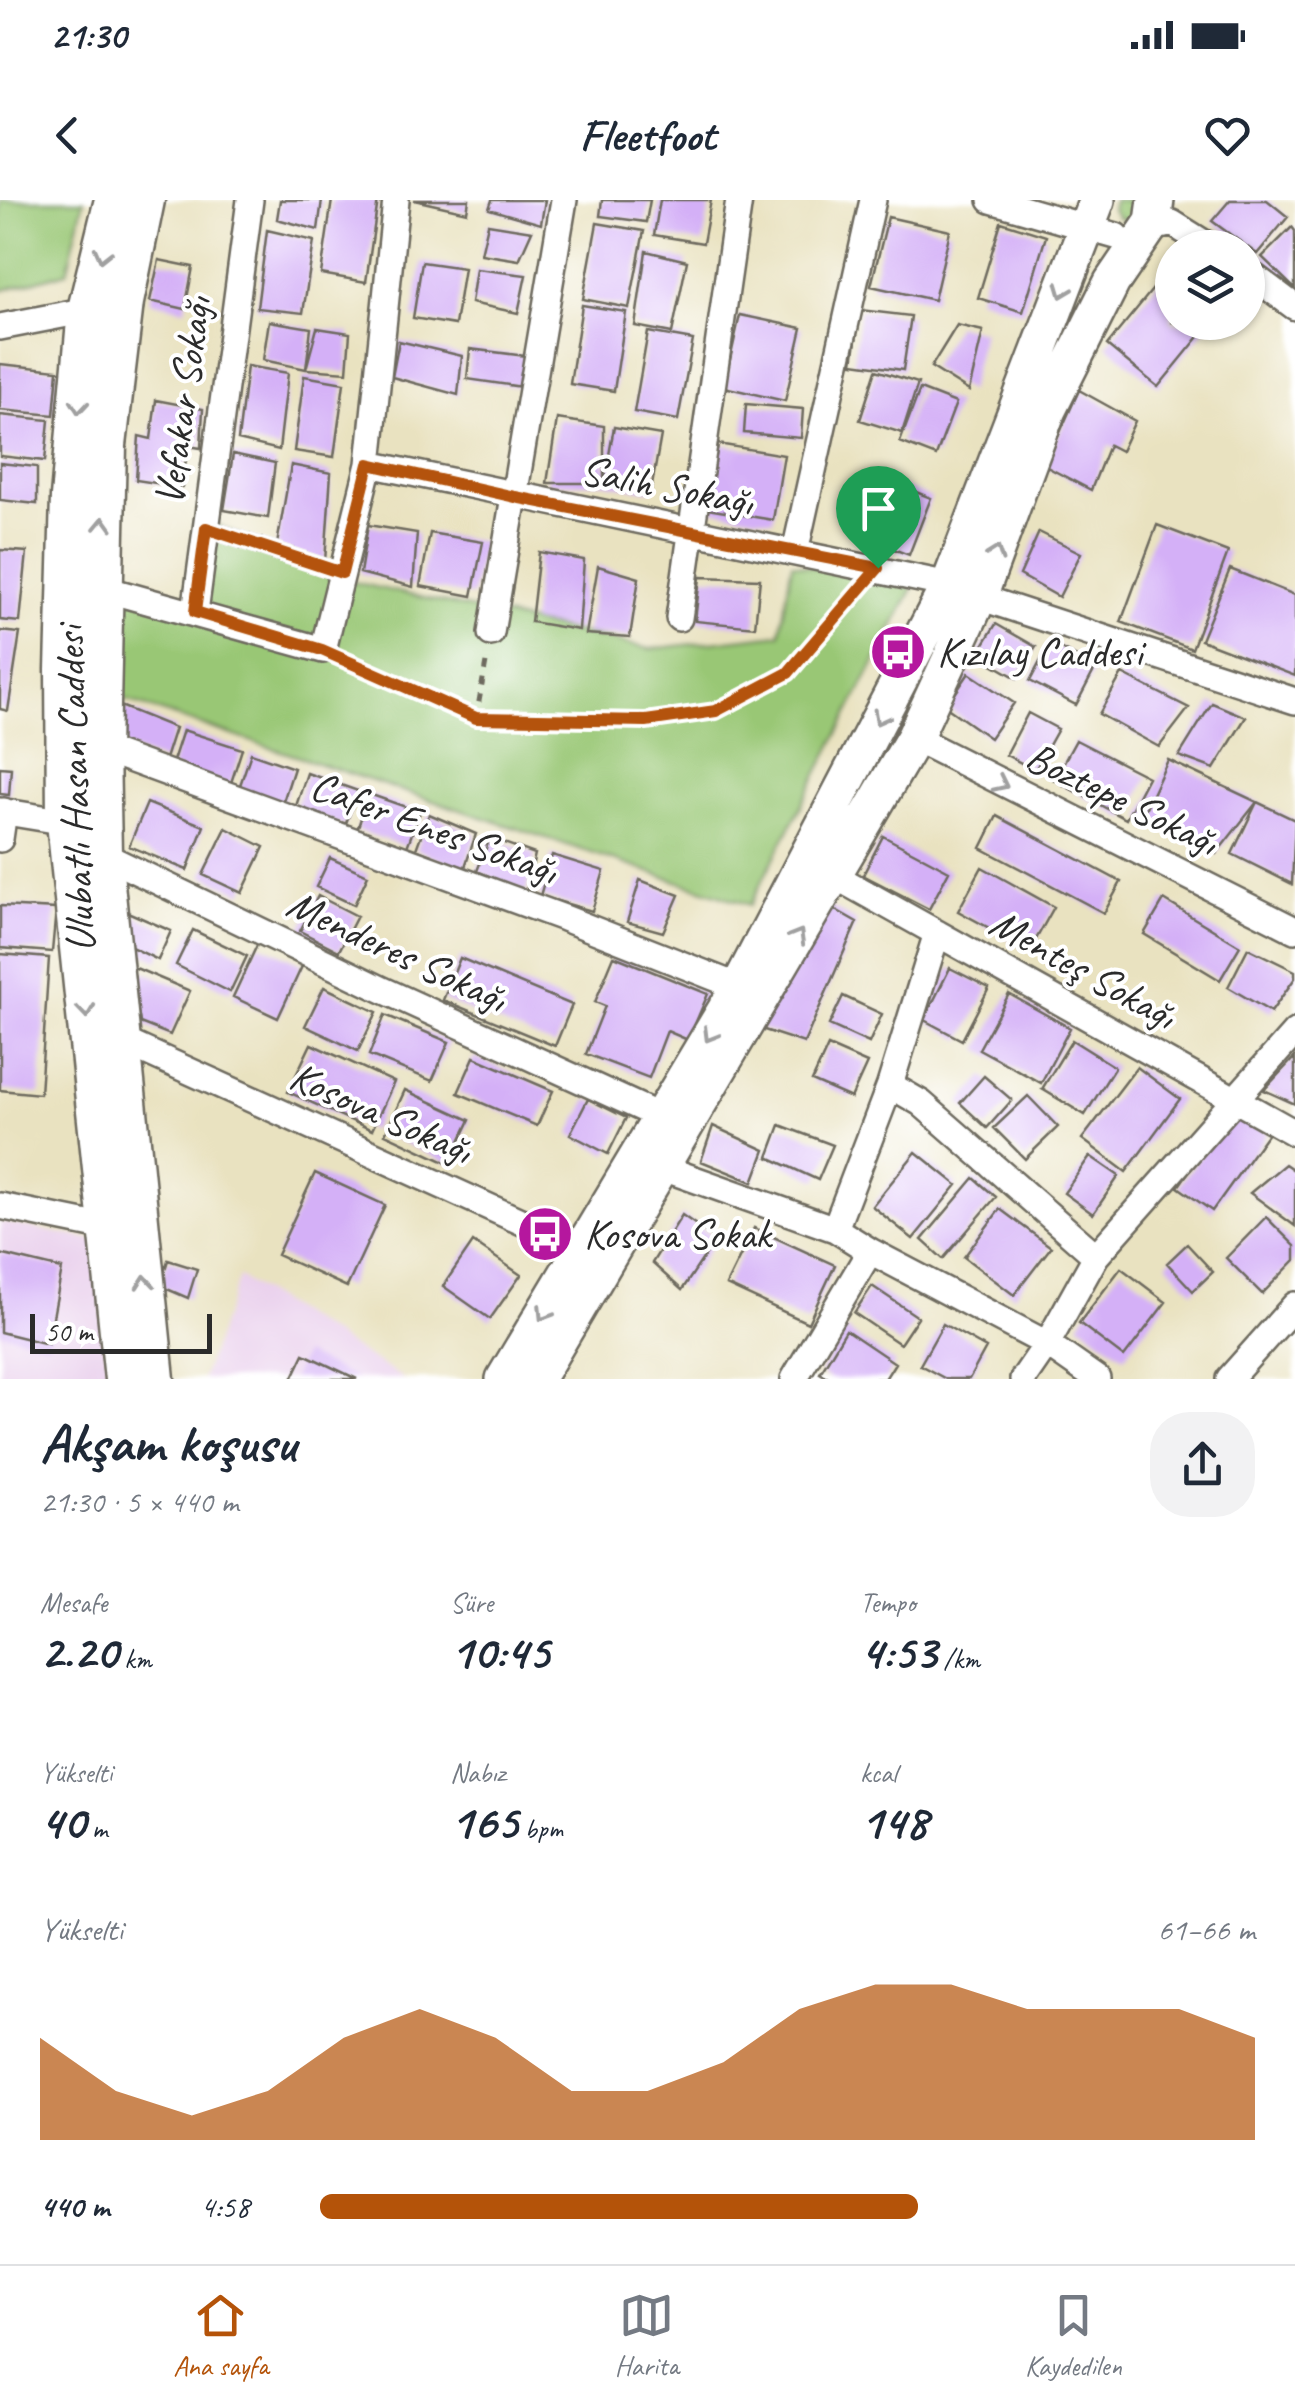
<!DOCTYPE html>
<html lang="tr">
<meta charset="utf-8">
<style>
body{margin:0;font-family:Caveat,sans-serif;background:#f2f2f3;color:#1f2937;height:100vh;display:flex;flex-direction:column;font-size:38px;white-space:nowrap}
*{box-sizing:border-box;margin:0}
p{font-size:32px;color:#747a83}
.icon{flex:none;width:55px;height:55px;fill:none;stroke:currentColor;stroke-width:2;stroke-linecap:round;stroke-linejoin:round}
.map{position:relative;height:1179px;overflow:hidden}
.panel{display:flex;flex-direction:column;background:#fff;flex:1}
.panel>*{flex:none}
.fabs{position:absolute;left:1155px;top:30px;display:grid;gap:20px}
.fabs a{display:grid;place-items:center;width:110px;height:110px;border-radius:50%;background:#fff;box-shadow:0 2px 8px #0004;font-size:50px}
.scale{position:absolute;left:30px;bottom:25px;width:182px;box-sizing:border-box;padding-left:10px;border:5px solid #2b2b2b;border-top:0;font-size:28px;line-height:35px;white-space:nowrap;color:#2b2b2b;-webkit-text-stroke:8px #fff;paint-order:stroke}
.pin{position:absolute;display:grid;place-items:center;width:85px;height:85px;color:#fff;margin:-102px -42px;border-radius:50% 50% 50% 0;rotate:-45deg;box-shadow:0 0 10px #0007}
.pin .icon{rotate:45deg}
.round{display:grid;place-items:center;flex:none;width:105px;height:105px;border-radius:40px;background:#f2f2f3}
.head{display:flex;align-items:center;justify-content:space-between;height:170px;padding:0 40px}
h1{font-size:55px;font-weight:700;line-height:75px}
.metrics{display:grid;grid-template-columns:repeat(3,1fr);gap:15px;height:170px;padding:10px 40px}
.metrics div{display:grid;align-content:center}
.metrics b{font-size:50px;font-weight:700}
.metrics small{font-size:28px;font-weight:400}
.metrics p{font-size:28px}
.chart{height:280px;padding:20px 40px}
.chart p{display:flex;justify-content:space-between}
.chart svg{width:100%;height:180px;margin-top:10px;fill:#b45309;opacity:.7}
ul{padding:0 40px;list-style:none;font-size:32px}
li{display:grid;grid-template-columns:160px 120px 1fr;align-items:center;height:75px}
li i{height:25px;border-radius:12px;background:#b45309}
.status{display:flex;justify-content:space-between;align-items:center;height:70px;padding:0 50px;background:#fff;direction:ltr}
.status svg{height:28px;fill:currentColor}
header{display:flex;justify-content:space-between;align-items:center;height:130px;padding:0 40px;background:#fff;font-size:45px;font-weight:700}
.tabs{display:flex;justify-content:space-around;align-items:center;height:140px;border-top:2px solid #e0e1e3;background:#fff;font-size:28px;color:#747a83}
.tabs a{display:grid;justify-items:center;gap:5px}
.tabs .selected{color:#b45309}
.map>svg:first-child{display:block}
.built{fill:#ead1ed}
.green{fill:#99c775;stroke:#627950;stroke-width:2.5}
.building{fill:#d4b0f7}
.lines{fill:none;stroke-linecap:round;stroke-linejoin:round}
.service-casing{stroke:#6e6b5f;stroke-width:18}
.minor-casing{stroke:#6e6b5f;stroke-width:30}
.secondary-casing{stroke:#6e6b5f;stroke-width:40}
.primary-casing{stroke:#6e6b5f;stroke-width:45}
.path{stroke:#6e6b5f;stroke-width:5;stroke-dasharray:8 8;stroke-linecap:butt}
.service{stroke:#fff;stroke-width:12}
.minor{stroke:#fff;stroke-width:25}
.secondary{stroke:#fff;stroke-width:35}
.primary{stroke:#fff;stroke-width:40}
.oneway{stroke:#a0a0a0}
.route-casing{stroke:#fff;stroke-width:20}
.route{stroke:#b45309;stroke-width:12}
.labels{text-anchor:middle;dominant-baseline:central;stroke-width:8;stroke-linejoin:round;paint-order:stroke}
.street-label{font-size:42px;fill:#2b2b2b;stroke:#fff}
.poi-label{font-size:42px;fill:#2b2b2b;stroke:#fff;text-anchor:start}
</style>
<div class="status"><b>21:30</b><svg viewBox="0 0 49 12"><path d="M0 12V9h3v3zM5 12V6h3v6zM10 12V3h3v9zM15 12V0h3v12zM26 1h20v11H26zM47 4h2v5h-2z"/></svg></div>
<header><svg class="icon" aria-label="back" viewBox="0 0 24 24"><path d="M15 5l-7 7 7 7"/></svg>Fleetfoot<svg class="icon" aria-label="heart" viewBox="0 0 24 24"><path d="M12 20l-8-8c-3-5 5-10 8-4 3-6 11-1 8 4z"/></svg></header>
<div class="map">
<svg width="1295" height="1179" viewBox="0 0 1295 1179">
<rect width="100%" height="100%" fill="#fff"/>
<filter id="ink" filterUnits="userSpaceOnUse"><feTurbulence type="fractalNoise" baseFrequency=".01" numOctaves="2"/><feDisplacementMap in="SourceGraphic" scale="20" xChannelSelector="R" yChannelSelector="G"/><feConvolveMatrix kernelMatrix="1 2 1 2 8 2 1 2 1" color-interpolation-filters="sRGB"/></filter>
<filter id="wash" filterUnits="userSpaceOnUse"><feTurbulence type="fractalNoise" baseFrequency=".0048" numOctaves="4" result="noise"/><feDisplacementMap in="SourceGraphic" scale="40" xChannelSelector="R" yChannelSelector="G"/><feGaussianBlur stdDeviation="2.25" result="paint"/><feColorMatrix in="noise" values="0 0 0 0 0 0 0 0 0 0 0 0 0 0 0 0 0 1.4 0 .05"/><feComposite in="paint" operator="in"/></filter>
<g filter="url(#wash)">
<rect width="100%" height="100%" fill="#e9e2c0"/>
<!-- built -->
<path class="built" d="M0,1022L96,1040L108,1179H0Z
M239,1077L404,1179H202Z"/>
<!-- green -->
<path class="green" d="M0,0H84L67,72L0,91Z
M1114,0H1137L1136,14L1125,20L1117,17L1112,10Z
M202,318L331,377L650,449L780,434L792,363L913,388L750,705L116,497L119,385L186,402Z"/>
<g id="blocks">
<!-- building -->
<path class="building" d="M280,0H322L318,30L277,19Z
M332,0H378L366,82L321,74Z
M414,0H469L467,12Z
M492,0H545L541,24L489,9Z
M602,0H650L646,22L600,16Z
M660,0H711L703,43L654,35Z
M1230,0H1267L1288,17L1257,54L1212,21Z
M888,17L950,31L934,100L871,86Z
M1001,22L1046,36L1023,112L978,98Z
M597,23L644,31L629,108L583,99Z
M488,24L532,31L519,60L481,54Z
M1292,27L1295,31V89L1262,57Z
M267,30L314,41L303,113L257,108Z
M646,51L687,61L672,133L635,126Z
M159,60L193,67L185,109L150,101Z
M422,62L464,68L455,125L413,118Z
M1170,68L1172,122H1211L1158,187L1107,145Z
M476,69L526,75L518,113L471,103Z
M582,105L626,112L614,191L570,184Z
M860,110L911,116L903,170L853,163Z
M740,115L802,128L785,201L724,187Z
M269,121L311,128L306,169L317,128L350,133L347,172L306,169L263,160Z
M957,125L983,131L969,191L931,167Z
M648,132L693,140L678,220L634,212Z
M399,141L462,156L458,195L392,177Z
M470,149L526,156L522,187L467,179Z
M0,164L58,170L54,215L0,210Z
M247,166L288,173L279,250L238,240Z
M876,170L918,183L902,233L860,220Z
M304,176L344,183L334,257L294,251Z
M920,189L956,203L936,256L900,242Z
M1079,190L1135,221L1121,251L1109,245L1091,290L1045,266Z
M156,200L203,209L201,248L188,246L182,287L136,280L139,236L151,239Z
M746,204L803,209L801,238L744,233Z
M0,215L49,220L45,261L0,256Z
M557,219L604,226V283L614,227L661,235L651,291L604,283H547Z
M718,244L784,255L773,320L707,309Z
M233,254L275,263L268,318L224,310Z
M0,263L37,267V304L0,300Z
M291,265L331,273L325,362L276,350Z
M881,278L931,298L909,355L859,336Z
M368,325L417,333L413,387L360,373Z
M1157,325L1228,352L1192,449L1121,422Z
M1039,332L1081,353L1059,397L1020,375Z
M430,333L483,342L472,396L420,386Z
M0,350L27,352L20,422L0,420Z
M539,352L584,360L579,430L531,422Z
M598,366L639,378L630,437L586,434Z
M1230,369L1295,395V476L1201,440Z
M700,377L760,379L755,427L695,421Z
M996,424L1036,447L1017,478L977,455Z
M0,431L20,433L8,511L0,509Z
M1050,443L1096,467L1076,505L1030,481Z
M969,473L1014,503L990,538L946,507Z
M1122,474L1189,508L1159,547L1099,514Z
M1212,503L1246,517L1214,569L1179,556Z
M118,505L175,528L164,562L117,544Z
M1028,513L1058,529L1035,570L1006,555Z
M183,530L242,549L230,586L171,567Z
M1076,540L1148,577L1126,619L1054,580Z
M251,553L294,568L282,605L238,591Z
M1168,560L1257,602L1216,654L1141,618Z
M0,567L11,568L9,595L0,594Z
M307,573L358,591L345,626L295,609Z
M369,594L420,612L407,647L357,630Z
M1257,602L1295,620L1292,684L1232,654Z
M147,603L204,626L187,670L129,646Z
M429,614L476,634L464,670L416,649Z
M997,616L1121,682L1104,713L981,648Z
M226,628L264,647L242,693L203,675Z
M883,636L949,671L929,709L863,675Z
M490,638L535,654L526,692L477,671Z
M552,655L604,671L592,711L540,696Z
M330,658L368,675L354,705L316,687Z
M982,667L1054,707L1030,750L958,711Z
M640,680L679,695L663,732L627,722Z
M318,696L357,716L339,751L300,731Z
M1164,700L1240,746L1220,780L1144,734Z
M0,706L56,709L52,752L0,748Z
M829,706L857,722L804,843L758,828Z
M123,710L171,731L158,760L129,746Z
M193,730L247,756L230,792L176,765Z
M258,743L303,764L278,818L233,797Z
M1248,748L1295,771V778L1271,812L1228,787Z
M0,754L49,758L40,894L0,890Z
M614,756L708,794L688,840L667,831L649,878L586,854L605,806L595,802Z
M460,758L572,805L555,846L443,800Z
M131,766L190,791L170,835L140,823Z
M950,768L989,788L962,840L924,820Z
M324,787L377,812L358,851L305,826Z
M1009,794L1070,828L1041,883L979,849Z
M843,796L882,814L869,843L829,825Z
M385,815L449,842L432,881L369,855Z
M1072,840L1115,867L1085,915L1042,889Z
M311,844L394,882L372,930L288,892Z
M828,846L867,863L851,898L812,881Z
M474,857L553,891L537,926L458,893Z
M1295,857V904L1264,890Z
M1137,867L1180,899L1126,972L1082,939Z
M984,876L1012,900L987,928L960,903Z
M405,890L470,920L449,964L385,934Z
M1028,896L1058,927L1025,959L994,928Z
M588,899L626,918L608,954L570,934Z
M1233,909L1268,933L1212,1011L1178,987Z
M780,925L833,945L818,980L768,957Z
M713,926L765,950L753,982L701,961Z
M916,952L957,985L913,1039L872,1006Z
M1090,956L1119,976L1093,1014L1064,993Z
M1285,964L1295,971V1026L1250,993Z
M315,973L385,1005L347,1087L277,1055Z
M974,978L996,997L943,1059L922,1040Z
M1000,1009L1051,1047L1014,1095L964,1057Z
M682,1015L716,1039L682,1090L652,1063Z
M1266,1017L1295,1046V1060L1262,1094L1226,1058Z
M754,1028L835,1065L808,1123L726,1085Z
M473,1042L521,1075L490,1119L443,1086Z
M1187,1044L1213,1072L1193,1091L1167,1063Z
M0,1054L62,1069L48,1144L0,1132Z
M168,1060L197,1069L188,1098L160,1086Z
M1121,1068L1166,1102L1124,1157L1079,1123Z
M872,1086L918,1117L900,1144L854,1113Z
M943,1124L986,1148L969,1179H946L920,1165Z
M846,1130L895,1163L885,1179H830L820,1173Z
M304,1154L357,1179H292Z"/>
</g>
</g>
<g filter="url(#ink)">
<use href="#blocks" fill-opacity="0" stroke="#6e6b5f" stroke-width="2.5"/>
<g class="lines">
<!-- service casing -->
<g class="service-casing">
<path id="service" d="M206,328L342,373"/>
</g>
<!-- minor casing -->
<g class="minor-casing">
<path id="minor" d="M991,0L1116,36
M1148,29L1172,23L1212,48
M1248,72L1295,107
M0,127L88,110
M369,264L949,385
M795,352L873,0
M101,388L323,450L369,264L396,0
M979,397L1295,501
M195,412L250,0
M679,418L739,0
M491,433L564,0
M914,538L1295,730
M99,548L564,718L739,787
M0,611L67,622
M0,639L4,611
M101,654L381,789L661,917
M833,675L1295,933
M937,733L890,885L921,903L1096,1056
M121,840L595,1055
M663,968L835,1029L870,1051L1047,1144L1097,1179
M0,1006L107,1028
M835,1029L890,885
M794,1179L870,1051
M1023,1179L1047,1144L1096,1056L1295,832
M1229,1179L1295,1105"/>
</g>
<!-- secondary casing -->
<g class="secondary-casing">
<path id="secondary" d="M504,1179L739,787L949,385L1097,0
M536,1179L914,538L979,397L1048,210L1112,82L1153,22L1156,0"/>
</g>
<!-- primary casing -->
<g class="primary-casing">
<path id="primary" d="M115,0L88,110L71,297L66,469L67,622L125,1179
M144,0L123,102L106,245L99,548L101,654L154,1179"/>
</g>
<!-- path -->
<path class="path" d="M344,459L476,518L647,521L716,511L788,473L857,392
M476,518L487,457"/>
<!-- service -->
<use href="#service" class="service"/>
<!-- minor -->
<use href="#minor" class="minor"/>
<!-- secondary -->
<use href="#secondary" class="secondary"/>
<!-- primary -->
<use href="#primary" class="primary"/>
</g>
<!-- one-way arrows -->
<defs><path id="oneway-chevron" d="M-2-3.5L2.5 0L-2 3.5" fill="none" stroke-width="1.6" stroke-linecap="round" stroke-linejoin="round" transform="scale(2.5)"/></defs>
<g class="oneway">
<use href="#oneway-chevron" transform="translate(102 55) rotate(104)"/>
<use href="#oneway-chevron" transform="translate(1063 91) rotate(111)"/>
<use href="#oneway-chevron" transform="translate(79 207) rotate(95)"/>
<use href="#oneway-chevron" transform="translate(103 324) rotate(-88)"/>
<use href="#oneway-chevron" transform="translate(996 353) rotate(-70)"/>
<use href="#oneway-chevron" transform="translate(880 518) rotate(118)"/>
<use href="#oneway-chevron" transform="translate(1001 584) rotate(26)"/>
<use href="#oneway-chevron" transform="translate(798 736) rotate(-60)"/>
<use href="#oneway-chevron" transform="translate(86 811) rotate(84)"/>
<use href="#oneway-chevron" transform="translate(710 835) rotate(121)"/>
<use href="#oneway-chevron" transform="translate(145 1082) rotate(-95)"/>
<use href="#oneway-chevron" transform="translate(544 1114) rotate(122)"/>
</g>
</g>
<g class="lines" filter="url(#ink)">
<!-- route casing -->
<g class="route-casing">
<path id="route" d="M369,264L515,297L878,368L788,473L716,511L646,521L476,518L322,450L195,412L206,328L342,373Z"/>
</g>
<!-- route -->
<use href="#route" class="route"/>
</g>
<!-- icons -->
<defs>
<g id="bus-disc" transform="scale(2.875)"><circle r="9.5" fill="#b5179e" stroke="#fff"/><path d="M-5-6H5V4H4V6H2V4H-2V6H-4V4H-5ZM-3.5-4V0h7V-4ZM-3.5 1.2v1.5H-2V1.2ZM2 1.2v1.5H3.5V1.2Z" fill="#fff"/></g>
</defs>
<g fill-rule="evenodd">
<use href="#bus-disc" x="898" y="452"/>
<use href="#bus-disc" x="545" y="1034"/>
</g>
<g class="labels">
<!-- street labels -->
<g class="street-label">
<text transform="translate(183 201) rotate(-82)">Vefakar Sokağı</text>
<text transform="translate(667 286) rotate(11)">Salih Sokağı</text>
<text transform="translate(75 589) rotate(-92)">Ulubatlı Hasan Caddesi</text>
<text transform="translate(1122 599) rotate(26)">Boztepe Sokağı</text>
<text transform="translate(434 628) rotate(20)">Cafer Enes Sokağı</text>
<text transform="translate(397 751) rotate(25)">Menderes Sokağı</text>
<text transform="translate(1083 769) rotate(29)">Menteş Sokağı</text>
<text transform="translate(381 913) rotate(24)">Kosova Sokağı</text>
</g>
<!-- poi labels -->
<g class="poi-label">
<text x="937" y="452">Kızılay Caddesi</text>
<text x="584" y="1034">Kosova Sokak</text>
</g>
</g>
</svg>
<div class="fabs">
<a><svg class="icon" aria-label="layers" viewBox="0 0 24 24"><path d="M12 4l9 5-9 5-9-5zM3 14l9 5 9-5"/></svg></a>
</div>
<div class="scale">50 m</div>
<div class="pin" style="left:878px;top:368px;background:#1e9e55"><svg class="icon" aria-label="arrive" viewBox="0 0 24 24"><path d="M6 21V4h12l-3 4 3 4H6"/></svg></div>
</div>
<section class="panel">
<div class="head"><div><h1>Akşam koşusu</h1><p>21:30 · 5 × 440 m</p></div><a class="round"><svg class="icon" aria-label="share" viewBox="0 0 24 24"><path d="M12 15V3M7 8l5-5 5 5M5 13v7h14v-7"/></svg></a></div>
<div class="metrics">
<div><p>Mesafe</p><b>2.20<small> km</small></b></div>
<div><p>Süre</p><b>10:45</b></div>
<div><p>Tempo</p><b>4:53<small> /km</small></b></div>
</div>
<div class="metrics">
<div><p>Yükselti</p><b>40<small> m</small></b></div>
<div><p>Nabız</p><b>165<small> bpm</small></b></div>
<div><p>kcal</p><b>148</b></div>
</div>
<div class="chart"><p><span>Yükselti</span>61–66 m</p>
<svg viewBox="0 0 160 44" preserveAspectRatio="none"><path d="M0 44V19L10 32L20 38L30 32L40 19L50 12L60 19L70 32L80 32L90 25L100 12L110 6L120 6L130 12L140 12L150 12L160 19V44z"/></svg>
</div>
<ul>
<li><b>440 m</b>4:58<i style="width:64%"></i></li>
</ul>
</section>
<nav class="tabs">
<a class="selected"><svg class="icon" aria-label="home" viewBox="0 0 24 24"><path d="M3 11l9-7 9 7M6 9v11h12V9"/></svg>Ana sayfa</a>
<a><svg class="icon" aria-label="map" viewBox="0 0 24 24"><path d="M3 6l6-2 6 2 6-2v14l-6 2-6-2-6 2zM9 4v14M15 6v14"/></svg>Harita</a>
<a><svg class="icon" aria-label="saved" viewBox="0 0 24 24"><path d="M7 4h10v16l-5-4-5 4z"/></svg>Kaydedilen</a>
</nav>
